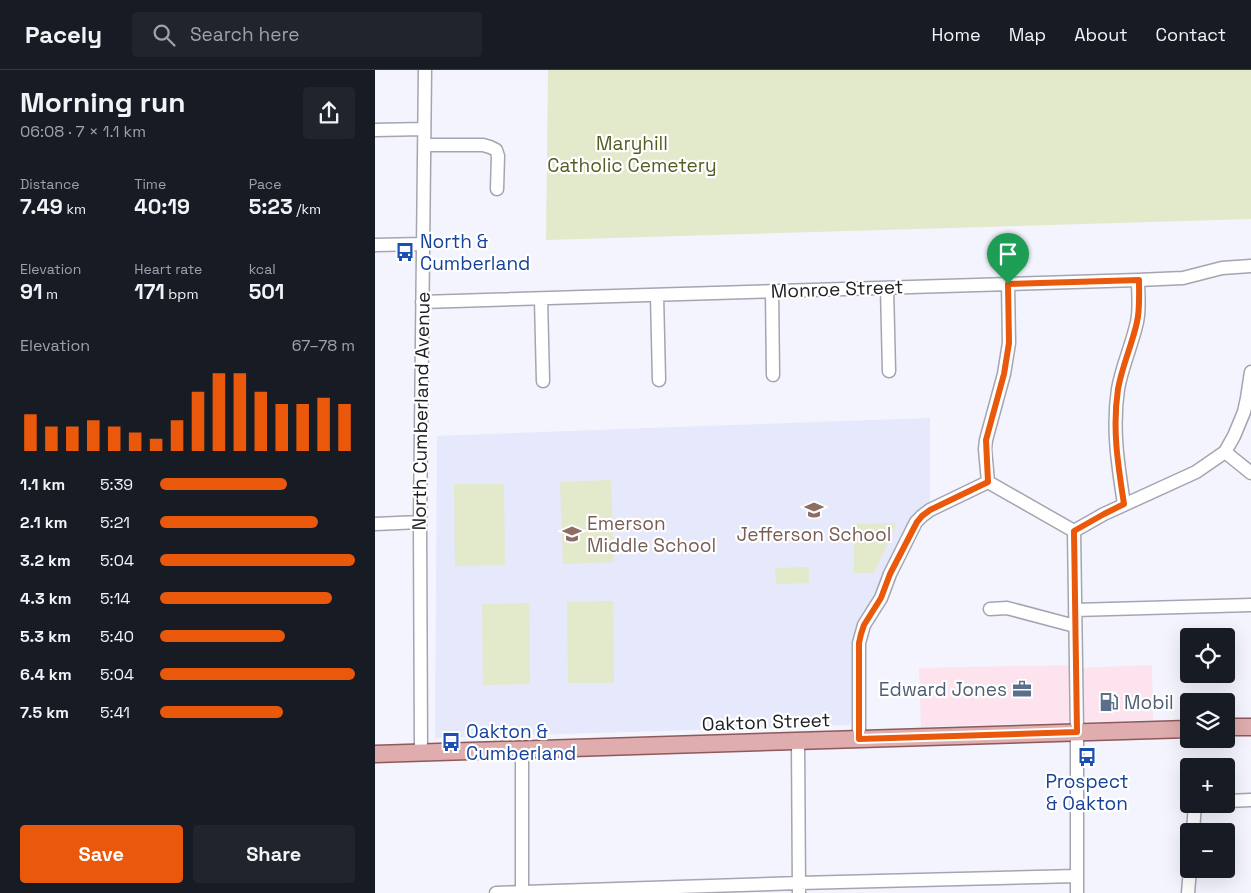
<!DOCTYPE html>
<meta charset="utf-8">
<style>
body{margin:0;font-family:"Space Grotesk",sans-serif;background:#20242c;color:#f1f3f6;height:100vh;display:flex;flex-direction:column;font-size:19px;white-space:nowrap}
*{box-sizing:border-box;margin:0}
p{font-size:16px;color:#9ea1a6}
.icon{flex:none;width:28px;height:28px;fill:none;stroke:currentColor;stroke-width:2;stroke-linecap:round;stroke-linejoin:round}
.map{position:relative;flex:1;overflow:hidden}
.drawer{display:flex;flex-direction:column;background:#171b24;width:375px}
.drawer>*{flex:none}
.buttons{position:absolute;left:805px;top:558px;display:grid;gap:10px}
.buttons a{display:grid;place-items:center;width:55px;height:55px;border-radius:5px;background:#171b24;box-shadow:0 5px 20px #0002;font-size:25px}
.pin{position:absolute;display:grid;place-items:center;width:42px;height:42px;color:#fff;margin:-51px -21px;border-radius:50% 50% 50% 0;rotate:-45deg;box-shadow:0 0 5px #0007}
.pin .icon{rotate:45deg}
.round{display:grid;place-items:center;flex:none;width:52px;height:52px;border-radius:5px;background:#20242c}
.head{display:flex;align-items:center;justify-content:space-between;height:85px;padding:0 20px}
h1{font-size:28px;font-weight:700;line-height:38px}
.figures{display:grid;grid-template-columns:repeat(3,1fr);gap:8px;height:85px;padding:5px 20px}
.figures div{display:grid;align-content:center}
.figures b{font-size:21px;font-weight:700}
.figures small{font-size:14px;font-weight:400}
.figures p{font-size:14px}
.chart{height:140px;padding:10px 20px}
.chart p{display:flex;justify-content:space-between}
.chart svg{width:100%;height:90px;margin-top:5px;stroke:#ea580c;stroke-width:6}
.action{display:flex;gap:10px;margin-top:auto;padding:10px 20px}
.action a{flex:1;height:58px;border-radius:5px;background:#ea580c;color:#fff;font-size:20px;font-weight:700;line-height:58px;text-align:center}
.action a+a{background:#20242c;color:#f1f3f6}
ul{padding:0 20px;list-style:none;font-size:16px}
li{display:grid;grid-template-columns:80px 60px 1fr;align-items:center;height:38px}
li i{height:12px;border-radius:6px;background:#ea580c}
header{display:flex;align-items:center;gap:30px;box-sizing:border-box;height:70px;padding:0 25px;background:#171b24;border-bottom:1px solid #363941}
header strong{font-size:24px}
nav{display:flex;gap:28px;margin-inline-start:auto;font-size:18px}
.search{width:350px;height:45px;background:#20242c;display:flex;align-items:center;gap:12px;box-sizing:border-box;padding:0 18px;border-radius:5px;color:#9ea1a6;font-size:19px}
main{display:flex;flex:1;min-height:0}
.map>svg:first-child{display:block}
.commercial{fill:#fce3ed}
.built{fill:#e6e8fb}
.green{fill:#e3e9cb}
.lines{fill:none;stroke-linecap:round;stroke-linejoin:round}
.minor-casing{stroke:#a4a5b0;stroke-width:15}
.major-casing{stroke:#8e595b;stroke-width:19}
.minor{stroke:#fff;stroke-width:12}
.major{stroke:#dfadae;stroke-width:16}
.route-casing{stroke:#fff;stroke-width:10}
.route{stroke:#ea580c;stroke-width:6}
.labels{text-anchor:middle;dominant-baseline:central;stroke-width:4.5;stroke-linejoin:round;paint-order:stroke}
.park-label{font-size:19px;fill:#555c22;stroke:#fff}
.transit-label{font-size:19px;fill:#164399;stroke:#fff;text-anchor:start}
.street-label{font-size:19px;fill:#202024;stroke:#fff}
.education-label{font-size:19px;fill:#785e54;stroke:#fff;text-anchor:start}
.service-label{font-size:19px;fill:#4e5e75;stroke:#fff;text-anchor:end}
</style>
<header>
<strong>Pacely</strong>
<div class="search"><svg class="icon" aria-label="search" viewBox="0 0 24 24"><circle cx="10" cy="10" r="6"/><path d="M15 15l6 6"/></svg>Search here</div>
<nav><a>Home</a><a>Map</a><a>About</a><a>Contact</a></nav>
</header>
<main>
<section class="drawer">
<div class="head"><div><h1>Morning run</h1><p>06:08 · 7 × 1.1 km</p></div><a class="round"><svg class="icon" aria-label="share" viewBox="0 0 24 24"><path d="M12 15V3M7 8l5-5 5 5M5 13v7h14v-7"/></svg></a></div>
<div class="figures">
<div><p>Distance</p><b>7.49<small> km</small></b></div>
<div><p>Time</p><b>40:19</b></div>
<div><p>Pace</p><b>5:23<small> /km</small></b></div>
</div>
<div class="figures">
<div><p>Elevation</p><b>91<small> m</small></b></div>
<div><p>Heart rate</p><b>171<small> bpm</small></b></div>
<div><p>kcal</p><b>501</b></div>
</div>
<div class="chart"><p><span>Elevation</span>67–78 m</p>
<svg viewBox="0 0 160 44" preserveAspectRatio="none"><path d="M5 44V26M15 44V32M25 44V32M35 44V29M45 44V32M55 44V35M65 44V38M75 44V29M85 44V15M95 44V6M105 44V6M115 44V15M125 44V21M135 44V21M145 44V18M155 44V21"/></svg>
</div>
<ul>
<li><b>1.1 km</b>5:39<i style="width:65%"></i></li>
<li><b>2.1 km</b>5:21<i style="width:81%"></i></li>
<li><b>3.2 km</b>5:04<i style="width:100%"></i></li>
<li><b>4.3 km</b>5:14<i style="width:88%"></i></li>
<li><b>5.3 km</b>5:40<i style="width:64%"></i></li>
<li><b>6.4 km</b>5:04<i style="width:100%"></i></li>
<li><b>7.5 km</b>5:41<i style="width:63%"></i></li>
</ul>
<div class="action"><a>Save</a><a>Share</a></div>
</section>
<div class="map">
<svg width="876" height="823" viewBox="0 0 876 823">
<rect width="100%" height="100%" fill="#f3f4fe"/>
<!-- commercial -->
<path class="commercial" d="M701,595L702,598L777,595L778,650L546,657L544,598Z"/>
<!-- built -->
<path class="built" d="M555,348V433L538,447L519,481L501,521L480,561L478,571V643L477,649L474,655L60,668L62,366L329,356Z"/>
<!-- green -->
<path class="green" d="M173,0H876V149L171,170Z
M236,410L239,492L188,494L185,412Z
M79,414H129L130,495L80,496Z
M522,453L499,503H479V454Z
M434,497V513L401,514L400,498Z
M238,531L239,613H193L192,532Z
M154,533L155,614L108,615L107,534Z"/>
<g class="lines">
<!-- minor casing -->
<g class="minor-casing">
<path id="minor" d="M0,60L49,59
M49,75H108L115,77L121,80L123,86L122,119
M0,175L48,174
M512,218L514,301
M397,221L398,305
M282,225L284,310
M166,229L168,311
M47,232L763,210L808,208L847,198L876,196
M850,382L876,403
M613,412L610,379L611,370L629,304L634,273L633,214
M749,434C743,395 737,359 743,319C747,296 757,275 762,252C765,239 763,224 763,210
M0,454L45,452
M699,461L702,662V823
M699,461L729,444L821,402L850,382L859,366L869,342L872,328L876,302
M615,539L632,538L700,556
M700,540L876,535
M484,669V573L489,555L506,528L515,504L541,452L547,446L555,440L613,412L699,461
M423,671L424,823
M147,680V823
M46,682L45,452L50,0
M851,731L876,730
M818,761L820,734
M121,823L424,813L702,806
M813,823L815,799"/>
</g>
<!-- major casing -->
<g class="major-casing">
<path id="major" d="M851,657H876
M0,684L814,659"/>
</g>
<!-- minor -->
<use href="#minor" class="minor"/>
<!-- major -->
<use href="#major" class="major"/>
</g>
<g class="lines">
<!-- route casing -->
<g class="route-casing">
<path id="route" d="M764,210C764,224 765,239 762,252C757,275 747,296 743,319C737,359 743,395 749,434L729,444L699,461L702,662L484,669V573L486,564L489,555L506,528L515,504L542,452L547,446L555,440L613,412L611,370L629,304L634,273L633,214Z"/>
</g>
<!-- route -->
<use href="#route" class="route"/>
</g>
<!-- icons -->
<defs>
<g id="bus-bare" transform="scale(1.5)"><path d="M-5-6H5V4H4V6H2V4H-2V6H-4V4H-5ZM-3.5-4V0h7V-4ZM-3.5 1.2v1.5H-2V1.2ZM2 1.2v1.5H3.5V1.2Z" fill="#1a4fb4" stroke="#fff" stroke-width="2.5" paint-order="stroke"/></g>
<g id="school-bare" transform="scale(1.5)"><path d="M0-5L7-2L0 1L-7-2ZM-4 1L0 2.5L4 1V4Q0 6-4 4Z" fill="#8d6e63" stroke="#fff" stroke-width="2.5" paint-order="stroke"/></g>
<g id="office-bare" transform="scale(1.5)"><path d="M-6-3h4V-5.5h4V-3h4V5H-6ZM-1-4.5V-3h2v-1.5ZM-6 0V1H6V0Z" fill="#5c6f8a" stroke="#fff" stroke-width="2.5" paint-order="stroke"/></g>
<g id="fuel-bare" transform="scale(1.5)"><path d="M-5.5-6h7V0h2V4h1.3V-2.5L3-4.5l.8-.8L6-3V5H2.5V1h-1V6h-7ZM-4.2-4.7v3.2H.2V-4.7Z" fill="#5c6f8a" stroke="#fff" stroke-width="2.5" paint-order="stroke"/></g>
</defs>
<g fill-rule="evenodd">
<use href="#bus-bare" x="30" y="182"/>
<use href="#school-bare" x="439" y="440"/>
<use href="#school-bare" x="197" y="464"/>
<use href="#office-bare" x="647" y="619"/>
<use href="#fuel-bare" x="734" y="632"/>
<use href="#bus-bare" x="76" y="672"/>
<use href="#bus-bare" x="712" y="687"/>
</g>
<g class="labels">
<!-- park labels -->
<g class="park-label">
<text x="257" y="73">Maryhill<tspan x="257" dy="22">Catholic Cemetery</tspan></text>
</g>
<!-- transit labels -->
<g class="transit-label">
<text x="45" y="171">North &amp;<tspan x="45" dy="22">Cumberland</tspan></text>
<text x="91" y="661">Oakton &amp;<tspan x="91" dy="22">Cumberland</tspan></text>
<text x="712" y="711" text-anchor="middle">Prospect<tspan x="712" dy="22">&amp; Oakton</tspan></text>
</g>
<!-- street labels -->
<g class="street-label">
<text transform="translate(462 219) rotate(-2)">Monroe Street</text>
<text transform="translate(46 341) rotate(-89)">North Cumberland Avenue</text>
<text transform="translate(391 652) rotate(-2)">Oakton Street</text>
</g>
<!-- education labels -->
<g class="education-label">
<text x="212" y="453">Emerson<tspan x="212" dy="22">Middle School</tspan></text>
<text x="439" y="464" text-anchor="middle">Jefferson School</text>
</g>
<!-- service labels -->
<g class="service-label">
<text x="632" y="619">Edward Jones</text>
<text x="749" y="632" text-anchor="start">Mobil</text>
</g>
</g>
</svg>
<div class="buttons">
<a><svg class="icon" aria-label="locate" viewBox="0 0 24 24"><circle cx="12" cy="12" r="6"/><path d="M12 2v4M12 18v4M2 12h4M18 12h4"/></svg></a>
<a><svg class="icon" aria-label="layers" viewBox="0 0 24 24"><path d="M12 4l9 5-9 5-9-5zM3 14l9 5 9-5"/></svg></a>
<a>+</a>
<a>−</a>
</div>
<div class="pin" style="left:633px;top:214px;background:#1e9e55"><svg class="icon" aria-label="arrive" viewBox="0 0 24 24"><path d="M6 21V4h12l-3 4 3 4H6"/></svg></div>
</div>
</main>
